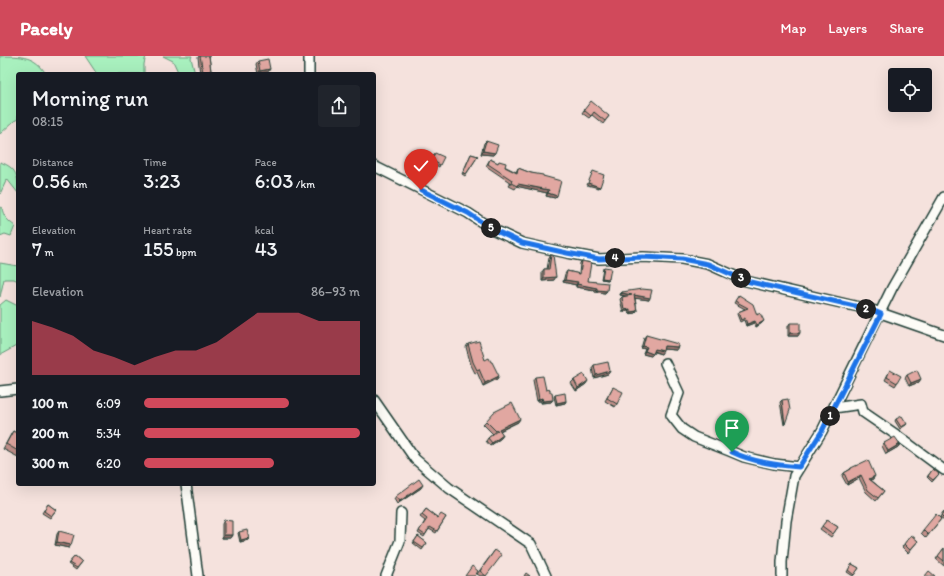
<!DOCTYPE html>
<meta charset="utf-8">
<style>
body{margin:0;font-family:Itim,sans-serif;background:#20242c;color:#f1f3f6;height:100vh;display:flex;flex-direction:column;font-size:15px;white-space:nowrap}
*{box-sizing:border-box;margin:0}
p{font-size:13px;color:#9ea1a6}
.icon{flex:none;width:22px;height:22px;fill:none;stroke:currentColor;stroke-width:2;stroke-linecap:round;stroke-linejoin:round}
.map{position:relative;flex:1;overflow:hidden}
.panel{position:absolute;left:16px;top:16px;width:360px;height:414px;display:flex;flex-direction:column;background:#171b24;border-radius:4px;box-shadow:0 4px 16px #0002}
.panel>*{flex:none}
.tools{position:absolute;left:888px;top:12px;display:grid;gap:8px}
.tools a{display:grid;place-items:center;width:44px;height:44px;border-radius:4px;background:#171b24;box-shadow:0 4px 16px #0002;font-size:20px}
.pin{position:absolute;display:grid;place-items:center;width:34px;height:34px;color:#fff;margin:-41px -17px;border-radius:50% 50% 50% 0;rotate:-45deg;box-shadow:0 0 4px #0007}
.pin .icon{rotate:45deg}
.km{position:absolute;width:20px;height:20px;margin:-10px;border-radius:50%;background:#222;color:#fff;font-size:11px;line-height:20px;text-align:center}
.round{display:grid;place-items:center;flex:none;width:42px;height:42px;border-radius:4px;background:#20242c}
.overview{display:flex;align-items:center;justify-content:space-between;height:68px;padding:0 16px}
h1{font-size:22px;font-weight:600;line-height:30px}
.metrics{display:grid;grid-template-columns:repeat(3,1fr);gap:6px;height:68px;padding:4px 16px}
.metrics div{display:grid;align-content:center}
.metrics b{font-size:20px;font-weight:600}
.metrics small{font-size:11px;font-weight:400}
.metrics p{font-size:11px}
.chart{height:112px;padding:8px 16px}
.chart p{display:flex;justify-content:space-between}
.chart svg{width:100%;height:72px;margin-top:4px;fill:#d1495b;opacity:.7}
ul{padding:0 16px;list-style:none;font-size:13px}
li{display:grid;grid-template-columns:64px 48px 1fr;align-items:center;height:30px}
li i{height:10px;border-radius:5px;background:#d1495b}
header{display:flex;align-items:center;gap:24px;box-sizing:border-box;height:56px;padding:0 20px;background:#d1495b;color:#fff}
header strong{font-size:19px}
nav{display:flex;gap:22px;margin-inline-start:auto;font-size:14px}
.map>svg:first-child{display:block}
.green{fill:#a8f0be;stroke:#649679}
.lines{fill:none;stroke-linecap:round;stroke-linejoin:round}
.street-casing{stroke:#1f3d34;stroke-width:12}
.street{stroke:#fdfcf7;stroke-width:9}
.wall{fill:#c2908a;stroke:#1f3d34}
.shaded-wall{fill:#9e7571;stroke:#1f3d34}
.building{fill:#e1a7a1;stroke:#1f3d34}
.route-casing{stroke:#fff;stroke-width:8}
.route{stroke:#1a73e8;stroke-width:5}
</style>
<header>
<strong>Pacely</strong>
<nav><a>Map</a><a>Layers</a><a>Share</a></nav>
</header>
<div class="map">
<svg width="944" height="520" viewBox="0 0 944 520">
<rect width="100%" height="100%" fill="#f5e2dd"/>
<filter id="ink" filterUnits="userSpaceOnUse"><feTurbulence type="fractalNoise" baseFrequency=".025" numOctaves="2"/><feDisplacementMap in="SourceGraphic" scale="8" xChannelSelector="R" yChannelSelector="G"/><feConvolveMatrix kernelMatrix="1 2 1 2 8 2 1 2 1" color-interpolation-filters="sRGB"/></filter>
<g filter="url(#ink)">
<!-- green -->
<path class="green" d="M0,0C22,0 35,0 46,18H18V63L14,65L0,78Z
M85,0H146L144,8V18H97Z
M163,0H192L191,2L195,18H179L173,5Z
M0,106C17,112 18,120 18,137L7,123L0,138Z
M0,151L2,152C3,160 8,165 15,170L11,180L5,178L0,180Z
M0,207L18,210V225L14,223H4L0,241Z
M6,244L18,250V289L0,299V249Z"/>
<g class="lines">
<!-- street casing -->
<g class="street-casing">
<path id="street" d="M309,0V18
M374,110L468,157L492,173L522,187L567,197L599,203L643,201L682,203L708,208L746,225L872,254L944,279
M665,307L679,337L671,359L682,373L694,381L732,396L744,401L774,408L799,411
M0,335L18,333
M374,344L415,403L449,432L531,488L546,520
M834,352L861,348L863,356L898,380L944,414
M186,428L198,520
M386,520L400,485L401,457
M782,520V506L786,465L794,420L822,375L892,232L944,141"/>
</g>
<!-- street -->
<use href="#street" class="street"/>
</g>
<!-- wall -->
<path class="wall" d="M199,0H209L211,15L209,18H200L198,1Z
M258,5L268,16L258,18L256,8Z
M584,54L609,60L603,68L592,59L589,62L582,57Z
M486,85L495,97L493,99L481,98L484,87Z
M434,98L440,109L439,111L430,106Z
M471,98L478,100L465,120L462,118Z
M490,103L516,116L518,112L531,117L543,120L555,142L546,140L547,137L517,130L515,133L509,130L511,127L486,110Z
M551,199L554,224L542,225V216L544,213H547L549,202Z
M582,205L588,225L605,237L595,236V234L576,231V229L563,226L565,218L567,215L579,218L580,207Z
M604,211L609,223L608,224L601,223L603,212Z
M622,236L649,244L635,242L637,255L635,257L629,258L628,255L623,256L620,243L622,241L625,240L620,239V238Z
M739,239L764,265L762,267L756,271L754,267L746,270L744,264L740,266L737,258L738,256L745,253L734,247Z
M790,267L798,280H788V270Z
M646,279L676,294L663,293L661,298L654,296L651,300L643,298L645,293L641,292L644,282Z
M468,288L485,304L497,323L483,330L477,316L475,317L471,309L466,291Z
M594,309L610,315L608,318L594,322L592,312Z
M890,314L897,327L895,330L885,324Z
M907,319L919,326L909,330L905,322Z
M535,321L546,334L551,346L541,347V345H537L533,324Z
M574,324L586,328L576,335L571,327Z
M613,331L617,348L615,351L605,345Z
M555,339L566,345L565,347L556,349L554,341Z
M782,344L785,368L784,369L780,346Z
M896,363L907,368L906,369L900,373L895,365Z
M486,365L518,366L500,375L503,379L501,382L490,390L486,385L488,382L493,378L483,368Z
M13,375L18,378V401L3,393L10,380Z
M884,387L900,388L898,391L886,398L882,390Z
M851,412L873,423L871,424L884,435L876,445L866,436L859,422L847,429L842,420L844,417L849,414Z
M933,413L939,418L932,426L927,421Z
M421,432L397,448L394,443L396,440Z
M48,448L56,454L50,462L42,457Z
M426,453L438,462L446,461L436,477L429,473L424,481L418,477L425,465L420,461Z
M944,455V464L940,461Z
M941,463L926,482L921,477L923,474Z
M224,464L232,479L230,482H222V468Z
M827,464L838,471L831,481L820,473Z
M59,475L69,492L55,489L57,478Z
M239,476L249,482L248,484L240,486L238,477Z
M911,479L918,485L908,497L902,491Z
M418,480L427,487L422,494L413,487Z
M944,492V510L936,503Z
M495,494L486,520H480L477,518Z
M75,500L82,506L76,514L68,508Z
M852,508L859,512L853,520L847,516Z"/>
<!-- shaded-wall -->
<path class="shaded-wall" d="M270,13L268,16L258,18L260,15Z
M211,15L209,18H201L203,16Z
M483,95L495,97L493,99L481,98Z
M588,127L600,131L599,132L587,129Z
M518,128L549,134L547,137L516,130Z
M548,137L557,140L555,142L546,140Z
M556,221L554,224L542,225L544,222Z
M602,222L609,223L608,224L601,223Z
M565,224L578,226L576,229L563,226Z
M577,228L597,232L595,234L576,231Z
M597,234L607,235L605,237L595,236Z
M622,237L632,239L630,241L620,239Z
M634,239L650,242L649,244L633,242Z
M630,253L628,255L623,256L624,254Z
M637,255L635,257L629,258L630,256Z
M755,265L754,267L746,270L747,268Z
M764,265L762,267L756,271L757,269Z
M790,277H800L798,280H788Z
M643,290L647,291L645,293L641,292Z
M664,290L678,291L676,294L662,293Z
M655,293L663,295L661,298L653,295Z
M645,295L653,298L651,300L643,298Z
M610,315L608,318L594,322L596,319Z
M499,320L497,323L483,330L485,327Z
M921,323L919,326L909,330L911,327Z
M588,325L586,328L576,335L578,332Z
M542,342L541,345H537L539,343Z
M553,344L551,346L541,347L543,345Z
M566,345L565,347L556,349L557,347Z
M520,363L518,366L497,376L499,373Z
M503,379L501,382L490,390L492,387Z
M900,388L898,391L886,398L888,395Z
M861,419L859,422L847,429L848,426Z
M875,420L873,423L867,426L869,423Z
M423,429L421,432L397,448L400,445Z
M224,479H232L230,482H222Z
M249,482L248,484L240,486L241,484Z
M57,486L71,489L69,492L55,489Z"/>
<!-- building -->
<path class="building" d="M200,0H209L211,15L203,16Z
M268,3L270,13L260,15L258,5Z
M591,45L609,60L605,65L594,56L591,60L584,54Z
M486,85L498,89L495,97L483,95Z
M435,97L444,101L440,109L431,104Z
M471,98L478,100L466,118L463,117Z
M490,103L498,107L499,105L506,107L505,111L517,117L518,112L531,117L543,119V120L561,125L557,140L548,137L549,134L518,128L517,130L511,127L512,124L488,108Z
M593,115L604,119L600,131L588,127Z
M551,199H553L556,221L544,222V213H549Z
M582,205L591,207L588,225L608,227L607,235L597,234V232L577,228L578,226L565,224L567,215L580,218Z
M604,211L611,212L609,223L602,222Z
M642,233L652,234L650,242L634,239L637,255L630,256V253L624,254L622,241L632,239L622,237V236Z
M739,239L753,248L757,259L760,257L764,265L757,269L755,265L747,268L745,262L741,264L738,256L748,252L735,245Z
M790,267H800V277H790Z
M646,279L678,288V291L664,290L663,295L655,293L653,298L645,295L647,291L643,290Z
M479,285L485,304L489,302L491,306H492L499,320L485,327L479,313L477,314L473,306L468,288Z
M608,306L610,315L596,319L594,309Z
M890,314L901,320L897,327L887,321Z
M917,314L921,323L911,327L907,319Z
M584,318L588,325L578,332L574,324Z
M543,320L546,334L550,333V336H552L553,344L543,345L542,342L539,343L535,321Z
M613,331L623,336L617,348L607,342Z
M565,337L566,345L557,347L555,339Z
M788,343L790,354L785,368L782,344Z
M512,347L520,363L499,373L503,379L492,387L488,382L498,374L496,375L486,365L494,356Z
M902,360L907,368L901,371L896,363Z
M13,375L18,378V395L6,388Z
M895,381L900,388L888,395L884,387Z
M868,404L875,420L869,423L884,435L878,442L868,434L861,419L848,426L844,417L851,413V412Z
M933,413L939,418L933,424L928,420Z
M419,423L423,429L400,445L396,440Z
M48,448L56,454L51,460L44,455Z
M426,453L438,462L441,458L446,461L437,475L430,471L425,479L419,475L427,463L422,459Z
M944,455V462L941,459Z
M936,458L941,463L928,479L923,474Z
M224,464L232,465V479H224Z
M827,464L838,471L833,478L822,470Z
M247,474L249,482L241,484L239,476Z
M59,475L74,479L71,489L57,486Z
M911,479L918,485L910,494L904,488Z
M418,480L427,487L423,492L414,486Z
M944,492V505L938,500Z
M495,494L502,499L486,520L480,515Z
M75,500L82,506L77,512L69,507Z
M852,508L859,512L854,519L848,514Z
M472,510L478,515L475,520H465Z
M929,515L935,520H925Z
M526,517L530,520H524Z"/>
</g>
<g class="lines" filter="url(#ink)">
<!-- route casing -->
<g class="route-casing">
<path id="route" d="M421,134L468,157L492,173L522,187L567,197L599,203L643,201L682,203L708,208L746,225L872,254L881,258L822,375L799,411C776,409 753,406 732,396"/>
</g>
<!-- route -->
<use href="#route" class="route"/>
</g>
</svg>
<div class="tools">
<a><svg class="icon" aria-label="locate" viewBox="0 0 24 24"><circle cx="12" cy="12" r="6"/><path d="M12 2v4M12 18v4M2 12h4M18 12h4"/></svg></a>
</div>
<div class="pin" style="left:732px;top:396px;background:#1e9e55"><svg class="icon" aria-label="arrive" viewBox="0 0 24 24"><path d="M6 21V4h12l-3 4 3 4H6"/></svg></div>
<div class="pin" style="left:421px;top:134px;background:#d93025"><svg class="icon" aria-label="check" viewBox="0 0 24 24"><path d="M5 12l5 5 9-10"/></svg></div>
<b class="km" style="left:830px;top:360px">1</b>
<b class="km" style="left:866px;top:253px">2</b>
<b class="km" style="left:741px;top:222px">3</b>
<b class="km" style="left:615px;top:202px">4</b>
<b class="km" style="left:491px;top:172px">5</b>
<section class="panel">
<div class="overview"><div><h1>Morning run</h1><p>08:15</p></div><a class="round"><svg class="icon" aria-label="share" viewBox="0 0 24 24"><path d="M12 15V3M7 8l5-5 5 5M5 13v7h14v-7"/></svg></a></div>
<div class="metrics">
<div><p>Distance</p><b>0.56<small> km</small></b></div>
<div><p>Time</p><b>3:23</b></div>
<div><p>Pace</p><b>6:03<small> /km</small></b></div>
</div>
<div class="metrics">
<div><p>Elevation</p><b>7<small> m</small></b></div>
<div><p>Heart rate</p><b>155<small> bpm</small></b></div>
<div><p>kcal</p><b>43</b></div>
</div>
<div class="chart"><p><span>Elevation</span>86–93 m</p>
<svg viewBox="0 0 160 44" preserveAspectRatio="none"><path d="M0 44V11L10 15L20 20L30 29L40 33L50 38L60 33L70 29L80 29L90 24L100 15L110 6L120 6L130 6L140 11L150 11L160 11V44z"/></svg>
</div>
<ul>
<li><b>100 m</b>6:09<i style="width:67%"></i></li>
<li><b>200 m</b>5:34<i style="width:100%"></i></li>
<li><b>300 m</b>6:20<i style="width:60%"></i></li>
</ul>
</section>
</div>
